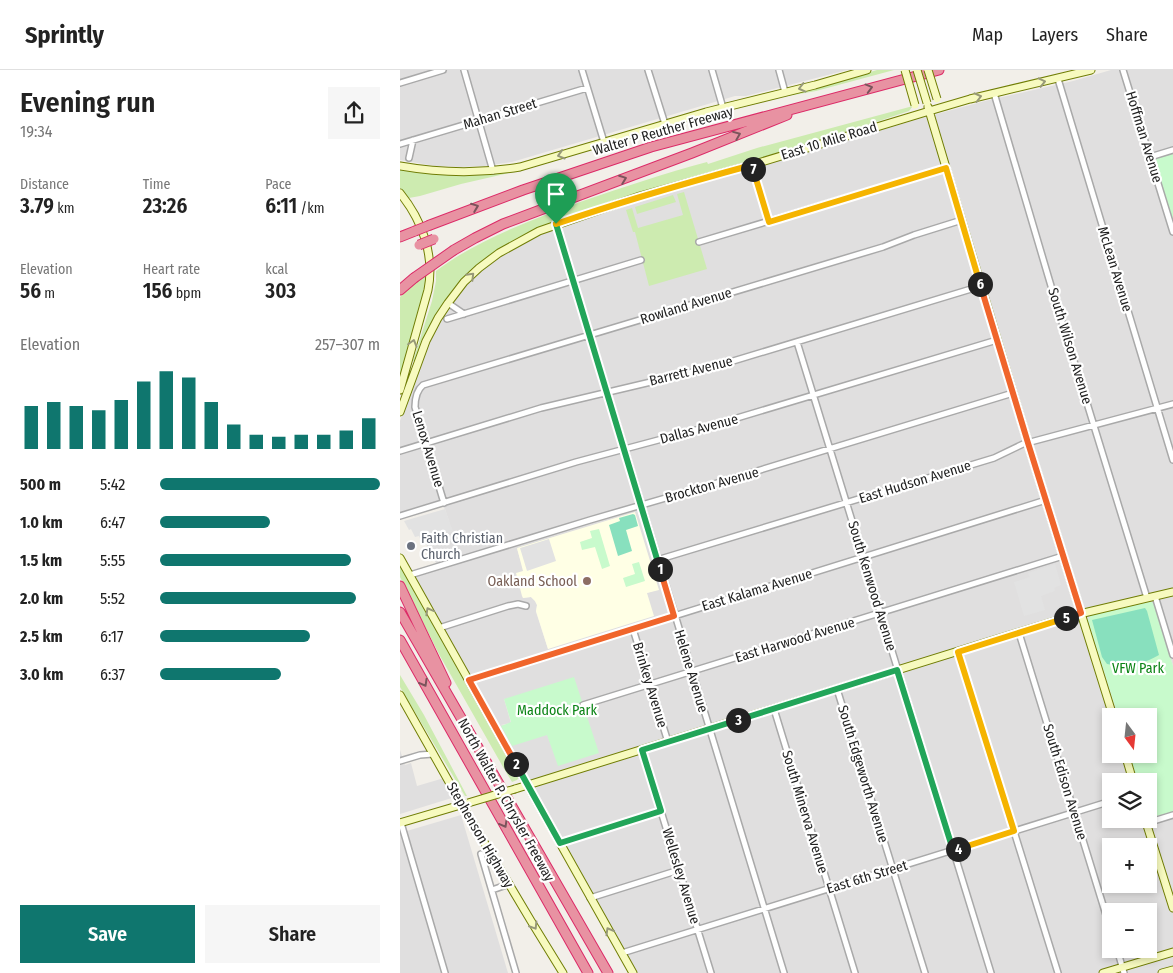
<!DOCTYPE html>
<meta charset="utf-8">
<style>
body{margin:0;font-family:"Fira Sans Condensed",sans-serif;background:#f6f6f6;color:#222;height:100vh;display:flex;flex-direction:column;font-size:19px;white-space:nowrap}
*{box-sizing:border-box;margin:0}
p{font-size:16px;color:#767676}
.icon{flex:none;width:28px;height:28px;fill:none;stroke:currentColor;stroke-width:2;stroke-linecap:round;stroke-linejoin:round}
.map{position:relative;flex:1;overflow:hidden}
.side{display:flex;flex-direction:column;background:#fff;width:400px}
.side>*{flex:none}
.needle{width:32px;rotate:165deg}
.buttons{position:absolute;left:702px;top:638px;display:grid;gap:10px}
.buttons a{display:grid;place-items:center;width:55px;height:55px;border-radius:0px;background:#fff;box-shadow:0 2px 8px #0003;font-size:25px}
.pin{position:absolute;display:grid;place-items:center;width:42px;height:42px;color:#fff;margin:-51px -21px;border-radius:50% 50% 50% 0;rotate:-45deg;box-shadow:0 0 5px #0007}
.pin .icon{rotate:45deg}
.km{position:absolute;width:25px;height:25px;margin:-12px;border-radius:50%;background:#222;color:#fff;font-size:14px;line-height:25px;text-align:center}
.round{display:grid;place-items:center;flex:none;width:52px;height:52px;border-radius:0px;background:#f6f6f6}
.summary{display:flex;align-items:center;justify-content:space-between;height:85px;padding:0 20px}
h1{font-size:28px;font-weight:600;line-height:38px}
.metrics{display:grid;grid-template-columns:repeat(3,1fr);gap:8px;height:85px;padding:5px 20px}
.metrics div{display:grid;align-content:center}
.metrics b{font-size:21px;font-weight:600}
.metrics small{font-size:14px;font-weight:400}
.metrics p{font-size:14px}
.chart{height:140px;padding:10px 20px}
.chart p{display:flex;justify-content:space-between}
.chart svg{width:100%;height:90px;margin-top:5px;stroke:#0f766e;stroke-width:6}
.action{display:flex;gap:10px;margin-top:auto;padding:10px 20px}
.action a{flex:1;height:58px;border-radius:0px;background:#0f766e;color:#fff;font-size:20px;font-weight:600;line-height:58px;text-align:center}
.action a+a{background:#f6f6f6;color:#222}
ul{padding:0 20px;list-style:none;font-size:16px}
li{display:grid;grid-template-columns:80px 60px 1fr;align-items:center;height:38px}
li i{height:12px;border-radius:6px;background:#0f766e}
header{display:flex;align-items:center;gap:30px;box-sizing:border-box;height:70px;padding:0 25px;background:#fff;border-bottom:1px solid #e0e0e0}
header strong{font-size:24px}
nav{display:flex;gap:28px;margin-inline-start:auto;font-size:18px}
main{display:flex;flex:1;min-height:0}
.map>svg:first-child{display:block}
.residential{fill:#e0dfdf;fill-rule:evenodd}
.education{fill:#ffffe5}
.grass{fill:#cdebb0}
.park{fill:#c8facc}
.pitch{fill:#88e0be}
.parking{fill:#e2e2e2}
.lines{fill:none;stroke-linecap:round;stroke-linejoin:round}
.street-casing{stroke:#a9a9a9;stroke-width:8}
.secondary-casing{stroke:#707d05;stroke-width:9}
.highway-casing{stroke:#dc2a67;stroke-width:11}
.street{stroke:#fff;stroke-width:5}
.secondary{stroke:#f7fabf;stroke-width:7}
.highway{stroke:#e892a2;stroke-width:9}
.secondary-bridge-casing{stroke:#707d05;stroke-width:9;stroke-linecap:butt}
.highway-bridge-casing{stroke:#dc2a67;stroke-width:11;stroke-linecap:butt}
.secondary-bridge{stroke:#f7fabf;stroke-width:7}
.highway-bridge{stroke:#e892a2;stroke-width:9}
.oneway{stroke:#979978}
.oneway2{stroke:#7b545c}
.split-1-casing{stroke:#fff;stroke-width:10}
.split-2-casing{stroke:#fff;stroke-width:10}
.split-3-casing{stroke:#fff;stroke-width:10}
.split-4-casing{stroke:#fff;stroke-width:10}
.split-5-casing{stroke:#fff;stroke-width:10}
.split-6-casing{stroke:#fff;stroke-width:10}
.split-7-casing{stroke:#fff;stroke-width:10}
.split-8-casing{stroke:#fff;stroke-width:10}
.split-1{stroke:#22a559;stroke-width:6}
.split-2{stroke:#f0652b;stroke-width:6}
.split-3{stroke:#22a559;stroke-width:6}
.split-4{stroke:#22a559;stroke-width:6}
.split-5{stroke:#f5b400;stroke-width:6}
.split-6{stroke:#f0652b;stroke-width:6}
.split-7{stroke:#f5b400;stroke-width:6}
.split-8{stroke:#f5b400;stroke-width:6}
.worship-dot{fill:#6b7280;stroke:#fff;stroke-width:2}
.education-dot{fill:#8d6e63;stroke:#fff;stroke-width:2}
.labels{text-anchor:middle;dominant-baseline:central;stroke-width:4.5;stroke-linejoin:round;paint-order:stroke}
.street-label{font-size:14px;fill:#222;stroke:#fff}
.worship-label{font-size:14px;fill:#5b616d;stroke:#fff;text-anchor:start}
.education-label{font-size:14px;fill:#785e54;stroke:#fff;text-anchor:end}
.park-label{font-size:14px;fill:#0c8416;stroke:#fff}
</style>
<header>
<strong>Sprintly</strong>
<nav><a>Map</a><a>Layers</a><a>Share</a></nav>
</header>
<main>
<section class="side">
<div class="summary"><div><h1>Evening run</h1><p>19:34</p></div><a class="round"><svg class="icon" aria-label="share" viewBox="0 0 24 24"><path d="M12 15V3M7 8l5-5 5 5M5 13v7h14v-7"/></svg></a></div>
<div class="metrics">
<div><p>Distance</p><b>3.79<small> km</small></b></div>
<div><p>Time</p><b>23:26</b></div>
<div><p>Pace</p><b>6:11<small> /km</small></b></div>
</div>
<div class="metrics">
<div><p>Elevation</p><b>56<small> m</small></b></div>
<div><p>Heart rate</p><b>156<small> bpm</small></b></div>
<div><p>kcal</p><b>303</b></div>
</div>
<div class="chart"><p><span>Elevation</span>257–307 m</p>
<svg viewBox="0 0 160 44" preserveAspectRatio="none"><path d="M5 44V23M15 44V21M25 44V23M35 44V25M45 44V20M55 44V11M65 44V6M75 44V9M85 44V21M95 44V32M105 44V37M115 44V38M125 44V37M135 44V37M145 44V35M155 44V29"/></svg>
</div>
<ul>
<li><b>500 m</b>5:42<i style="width:100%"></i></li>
<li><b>1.0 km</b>6:47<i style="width:50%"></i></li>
<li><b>1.5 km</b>5:55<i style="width:87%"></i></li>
<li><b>2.0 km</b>5:52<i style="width:89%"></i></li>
<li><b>2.5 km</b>6:17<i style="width:68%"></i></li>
<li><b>3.0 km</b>6:37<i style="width:55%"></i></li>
</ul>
<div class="action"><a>Save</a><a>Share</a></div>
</section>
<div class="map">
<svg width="773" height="903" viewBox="0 0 773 903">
<rect width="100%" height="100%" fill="#f2efe9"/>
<!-- residential -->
<path class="residential" d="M0,0H447L346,26H335L112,92L84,96L60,97L35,96L0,90Z
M711,0H773V83L756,88L773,154V596L754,535L749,532L694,544L690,546L689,552L718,646H711V684H729L738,711H711V749H749V746L752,747L773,742V903H236L15,508L17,506L39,499L24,470L52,461L45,439L37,431L0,442V351L24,283L35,259L57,225L78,203L97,188L145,161L248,128L358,97L522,48L585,31L673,11ZM117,479L259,519L247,523L148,579L136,542L137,535L135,531L131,527L123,528L124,501ZM104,629L199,683L147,665L101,655L111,653ZM711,776H749V814H711ZM711,841H749V879H711Z
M0,680L5,695L11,693L17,716L44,708L55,727L0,744Z
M61,745L108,903H0V763Z"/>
<!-- education -->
<path class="education" d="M235,442L259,520L247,523L254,546L148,579L136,541L137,535L135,531L131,527L123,528L122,526L116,503L123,501L117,478Z"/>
<!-- grass -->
<path class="grass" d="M477,0H494L416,21L377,28L415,19Z
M513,36L509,41C432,67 355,90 277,112C249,120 221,129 194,138C158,150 121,162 91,185C52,214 31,245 15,291H13L32,231L36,211V201C80,168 132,150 183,131C224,117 265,103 307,92L308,94L357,78Z
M0,98C42,106 74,106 117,101L61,114L20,126L9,128L0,118Z
M284,122L307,199L249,216L235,162H233L226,140L232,138L238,158L283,145L277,124Z
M273,125L276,132L237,144L235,137Z
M26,205L24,220L0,308V227L13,214Z
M0,496L105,684L120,706L117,710L112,712L103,697L40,586L0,507Z
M0,605L24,645L67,726H65L0,617Z"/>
<!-- park -->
<path class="park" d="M773,83V154L754,92L756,88Z
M199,459L210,496L202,499L195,477L182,480L180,472L192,468L190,461Z
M239,492L245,511L226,517L223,508L235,504L232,494Z
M749,532H752L754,535L773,596V742L752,747L749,746V711H738L729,684H749V646H718L688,550L690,546L694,544Z
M174,607L199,683L158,696L147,665L112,676L101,656L111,652L104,629Z"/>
<!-- pitch -->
<path class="pitch" d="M233,444L235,445L238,456L226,460L232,481L218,486L209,455L220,451L219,448Z
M745,538L747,541L759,585C741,595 728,598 707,594L702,587L692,550Z"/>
<!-- parking -->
<path class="parking" d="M45,439L53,461L21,471L19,466L15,467L11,459L9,460L4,451Z
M149,469L156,491L127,501L120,478Z
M655,494L661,515L654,518L655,521L641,526L645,540L624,546L614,512L630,507L628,503Z"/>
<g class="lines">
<!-- street casing -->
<g class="street-casing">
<path id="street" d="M64,0L93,101
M182,0L204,72
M248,0L265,54
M312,0L323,38
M379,0L385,22
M723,0L773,162
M658,9L773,390
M0,13L43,0
M594,23L654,226L747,528
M0,74L187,18
M750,87L773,80
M9,88L13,70
M352,95L369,152
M156,154L384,903
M299,172L546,98
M48,233L64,244
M47,249L241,190
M397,272L591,903
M0,381L141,338L310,298L581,216
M44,433L15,337C15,329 17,320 23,315L483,177L514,165L562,150
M0,446L176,392L307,357L597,270
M257,490L594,388L623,374L773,334
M10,505L190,450L324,411L613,323
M755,526L773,585
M39,558L108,536L118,534L126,536
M233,559L268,672
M619,563L711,861
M558,581L658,903
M69,610L646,430
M437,619L525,903
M183,635L663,486
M374,639L455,903
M242,680L311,903
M0,691L20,685L33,684
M1,753L45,903
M747,753L773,745
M160,773L261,741
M81,784L116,903
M92,820L109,814
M190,828L279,800
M717,879L724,903
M222,883L711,731"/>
</g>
<!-- secondary casing -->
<g class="secondary-casing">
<path id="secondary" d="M528,37L628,373L713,646
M0,96C40,103 79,104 120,97L306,42L415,15L467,0
M0,123C22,150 35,185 28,220L0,320
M0,342L26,271L38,248L48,233L64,212L79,198L99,183L139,161L240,126L358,93L536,39L570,29L691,0
M0,488L233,903
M0,625L62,735L131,851L163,903
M725,684L733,711
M115,719L671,546L773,522
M745,749L773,838
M0,753L64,734
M703,903L773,882
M762,903L773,900"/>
</g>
<!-- highway casing -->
<g class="highway-casing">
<path id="highway" d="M30,155L123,120L251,77L539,0
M0,167L15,161
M54,180L75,168L103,154L292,83L387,45
M0,220L14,208
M0,516L46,613
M0,542L208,903
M0,570L188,903"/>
</g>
<!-- street -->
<use href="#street" class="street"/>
<!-- secondary -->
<use href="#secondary" class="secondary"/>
<!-- highway -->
<use href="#highway" class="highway"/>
<!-- secondary-bridge casing -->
<g class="secondary-bridge-casing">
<path id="secondary-bridge" d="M505,0L515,35
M517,0L527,33
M528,0L537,29
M68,733L115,719"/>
</g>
<!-- highway-bridge casing -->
<g class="highway-bridge-casing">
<path id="highway-bridge" d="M15,161L30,155
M19,175L34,169
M14,208L54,180"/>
</g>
<!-- secondary-bridge -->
<use href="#secondary-bridge" class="secondary-bridge"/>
<!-- highway-bridge -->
<use href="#highway-bridge" class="highway-bridge"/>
</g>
<!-- one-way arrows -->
<defs><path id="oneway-chevron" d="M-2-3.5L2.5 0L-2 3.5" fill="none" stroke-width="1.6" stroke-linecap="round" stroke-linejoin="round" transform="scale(1.25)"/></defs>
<g class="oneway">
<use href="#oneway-chevron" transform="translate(642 12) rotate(-13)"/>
<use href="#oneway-chevron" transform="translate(402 18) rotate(166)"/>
<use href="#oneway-chevron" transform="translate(578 27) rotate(-14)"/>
<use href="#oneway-chevron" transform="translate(161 85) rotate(163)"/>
<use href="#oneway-chevron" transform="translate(71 206) rotate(-45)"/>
<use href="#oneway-chevron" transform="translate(13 273) rotate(-74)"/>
<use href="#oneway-chevron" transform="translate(29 541) rotate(-119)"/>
<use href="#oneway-chevron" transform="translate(134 856) rotate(58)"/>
<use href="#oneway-chevron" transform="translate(209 861) rotate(-120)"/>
</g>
<g class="oneway2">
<use href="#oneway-chevron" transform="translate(469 18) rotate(-15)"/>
<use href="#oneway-chevron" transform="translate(337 65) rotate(-22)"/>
<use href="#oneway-chevron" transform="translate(223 109) rotate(-21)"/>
<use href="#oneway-chevron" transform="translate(75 137) rotate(-21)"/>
<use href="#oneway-chevron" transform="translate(24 613) rotate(61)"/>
<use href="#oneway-chevron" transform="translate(104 754) rotate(61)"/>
</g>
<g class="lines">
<!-- split-1 casing -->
<g class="split-1-casing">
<path id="split-1" d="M156,154L260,499"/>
</g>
<!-- split-2 casing -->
<g class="split-2-casing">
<path id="split-2" d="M116,694L69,610L274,546L260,499"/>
</g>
<!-- split-3 casing -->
<g class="split-3-casing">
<path id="split-3" d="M116,694L160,773L261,741L242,680L338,650"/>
</g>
<!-- split-4 casing -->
<g class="split-4-casing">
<path id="split-4" d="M338,650L497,600L553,780L558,779"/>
</g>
<!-- split-5 casing -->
<g class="split-5-casing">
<path id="split-5" d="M558,779L614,761L558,582L666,548"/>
</g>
<!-- split-6 casing -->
<g class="split-6-casing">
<path id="split-6" d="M580,214L628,373L681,543L666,548"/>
</g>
<!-- split-7 casing -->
<g class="split-7-casing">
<path id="split-7" d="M353,99L369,152L546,98L580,214"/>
</g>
<!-- split-8 casing -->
<g class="split-8-casing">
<path id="split-8" d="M156,154C220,132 286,113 352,95L353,99"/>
</g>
<!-- split-1 -->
<use href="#split-1" class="split-1"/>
<!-- split-2 -->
<use href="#split-2" class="split-2"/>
<!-- split-3 -->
<use href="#split-3" class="split-3"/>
<!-- split-4 -->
<use href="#split-4" class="split-4"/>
<!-- split-5 -->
<use href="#split-5" class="split-5"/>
<!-- split-6 -->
<use href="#split-6" class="split-6"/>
<!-- split-7 -->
<use href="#split-7" class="split-7"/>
<!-- split-8 -->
<use href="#split-8" class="split-8"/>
</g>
<!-- markers -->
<circle class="worship-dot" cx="11" cy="476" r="5"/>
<circle class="education-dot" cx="187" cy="511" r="5"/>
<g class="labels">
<!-- street labels -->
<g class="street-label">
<text transform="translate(100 44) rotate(-17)">Mahan Street</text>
<text transform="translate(263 61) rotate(-16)">Walter P Reuther Freeway</text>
<text transform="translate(744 67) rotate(73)">Hoffman Avenue</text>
<text transform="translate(429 71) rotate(-17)">East 10 Mile Road</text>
<text transform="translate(715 199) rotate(73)">McLean Avenue</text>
<text transform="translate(286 236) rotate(-17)">Rowland Avenue</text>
<text transform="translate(670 276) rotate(73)">South Wilson Avenue</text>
<text transform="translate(291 301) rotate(-14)">Barrett Avenue</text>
<text transform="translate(299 359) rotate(-15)">Dallas Avenue</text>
<text transform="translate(28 379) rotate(73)">Lenox Avenue</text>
<text transform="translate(515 412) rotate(-17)">East Hudson Avenue</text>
<text transform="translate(312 415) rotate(-16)">Brockton Avenue</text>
<text transform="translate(472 516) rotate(73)">South Kenwood Avenue</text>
<text transform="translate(357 520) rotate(-17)">East Kalama Avenue</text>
<text transform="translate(395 570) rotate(-17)">East Harwood Avenue</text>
<text transform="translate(291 601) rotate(73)">Helene Avenue</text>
<text transform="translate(250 615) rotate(73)">Brinkey Avenue</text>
<text transform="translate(463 704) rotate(73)">South Edgeworth Avenue</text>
<text transform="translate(665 712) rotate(73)">South Edison Avenue</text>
<text transform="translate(106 730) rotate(61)">North Walter P. Chrysler Freeway</text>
<text transform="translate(405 742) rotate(73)">South Minerva Avenue</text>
<text transform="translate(80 765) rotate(60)">Stephenson Highway</text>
<text transform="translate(281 806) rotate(73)">Wellesley Avenue</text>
<text transform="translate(467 807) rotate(-17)">East 6th Street</text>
</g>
<!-- worship labels -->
<g class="worship-label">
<text x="21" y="468">Faith Christian<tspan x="21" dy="16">Church</tspan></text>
</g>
<!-- education labels -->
<g class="education-label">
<text x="177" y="511">Oakland School</text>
</g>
<!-- park labels -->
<g class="park-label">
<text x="738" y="598">VFW Park</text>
<text x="157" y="640">Maddock Park</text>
</g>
</g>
</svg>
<div class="buttons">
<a><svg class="needle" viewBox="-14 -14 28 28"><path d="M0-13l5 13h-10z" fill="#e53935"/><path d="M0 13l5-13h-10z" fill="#767676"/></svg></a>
<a><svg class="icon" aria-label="layers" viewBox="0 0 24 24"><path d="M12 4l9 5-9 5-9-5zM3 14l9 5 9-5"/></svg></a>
<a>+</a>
<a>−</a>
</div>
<div class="pin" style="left:156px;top:154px;background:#1e9e55"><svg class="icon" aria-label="arrive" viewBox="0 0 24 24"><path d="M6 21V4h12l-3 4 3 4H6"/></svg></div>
<b class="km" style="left:260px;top:499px">1</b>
<b class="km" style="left:116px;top:694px">2</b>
<b class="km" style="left:338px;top:650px">3</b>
<b class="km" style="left:558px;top:779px">4</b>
<b class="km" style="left:666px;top:548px">5</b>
<b class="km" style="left:580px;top:214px">6</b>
<b class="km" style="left:353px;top:99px">7</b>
</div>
</main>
